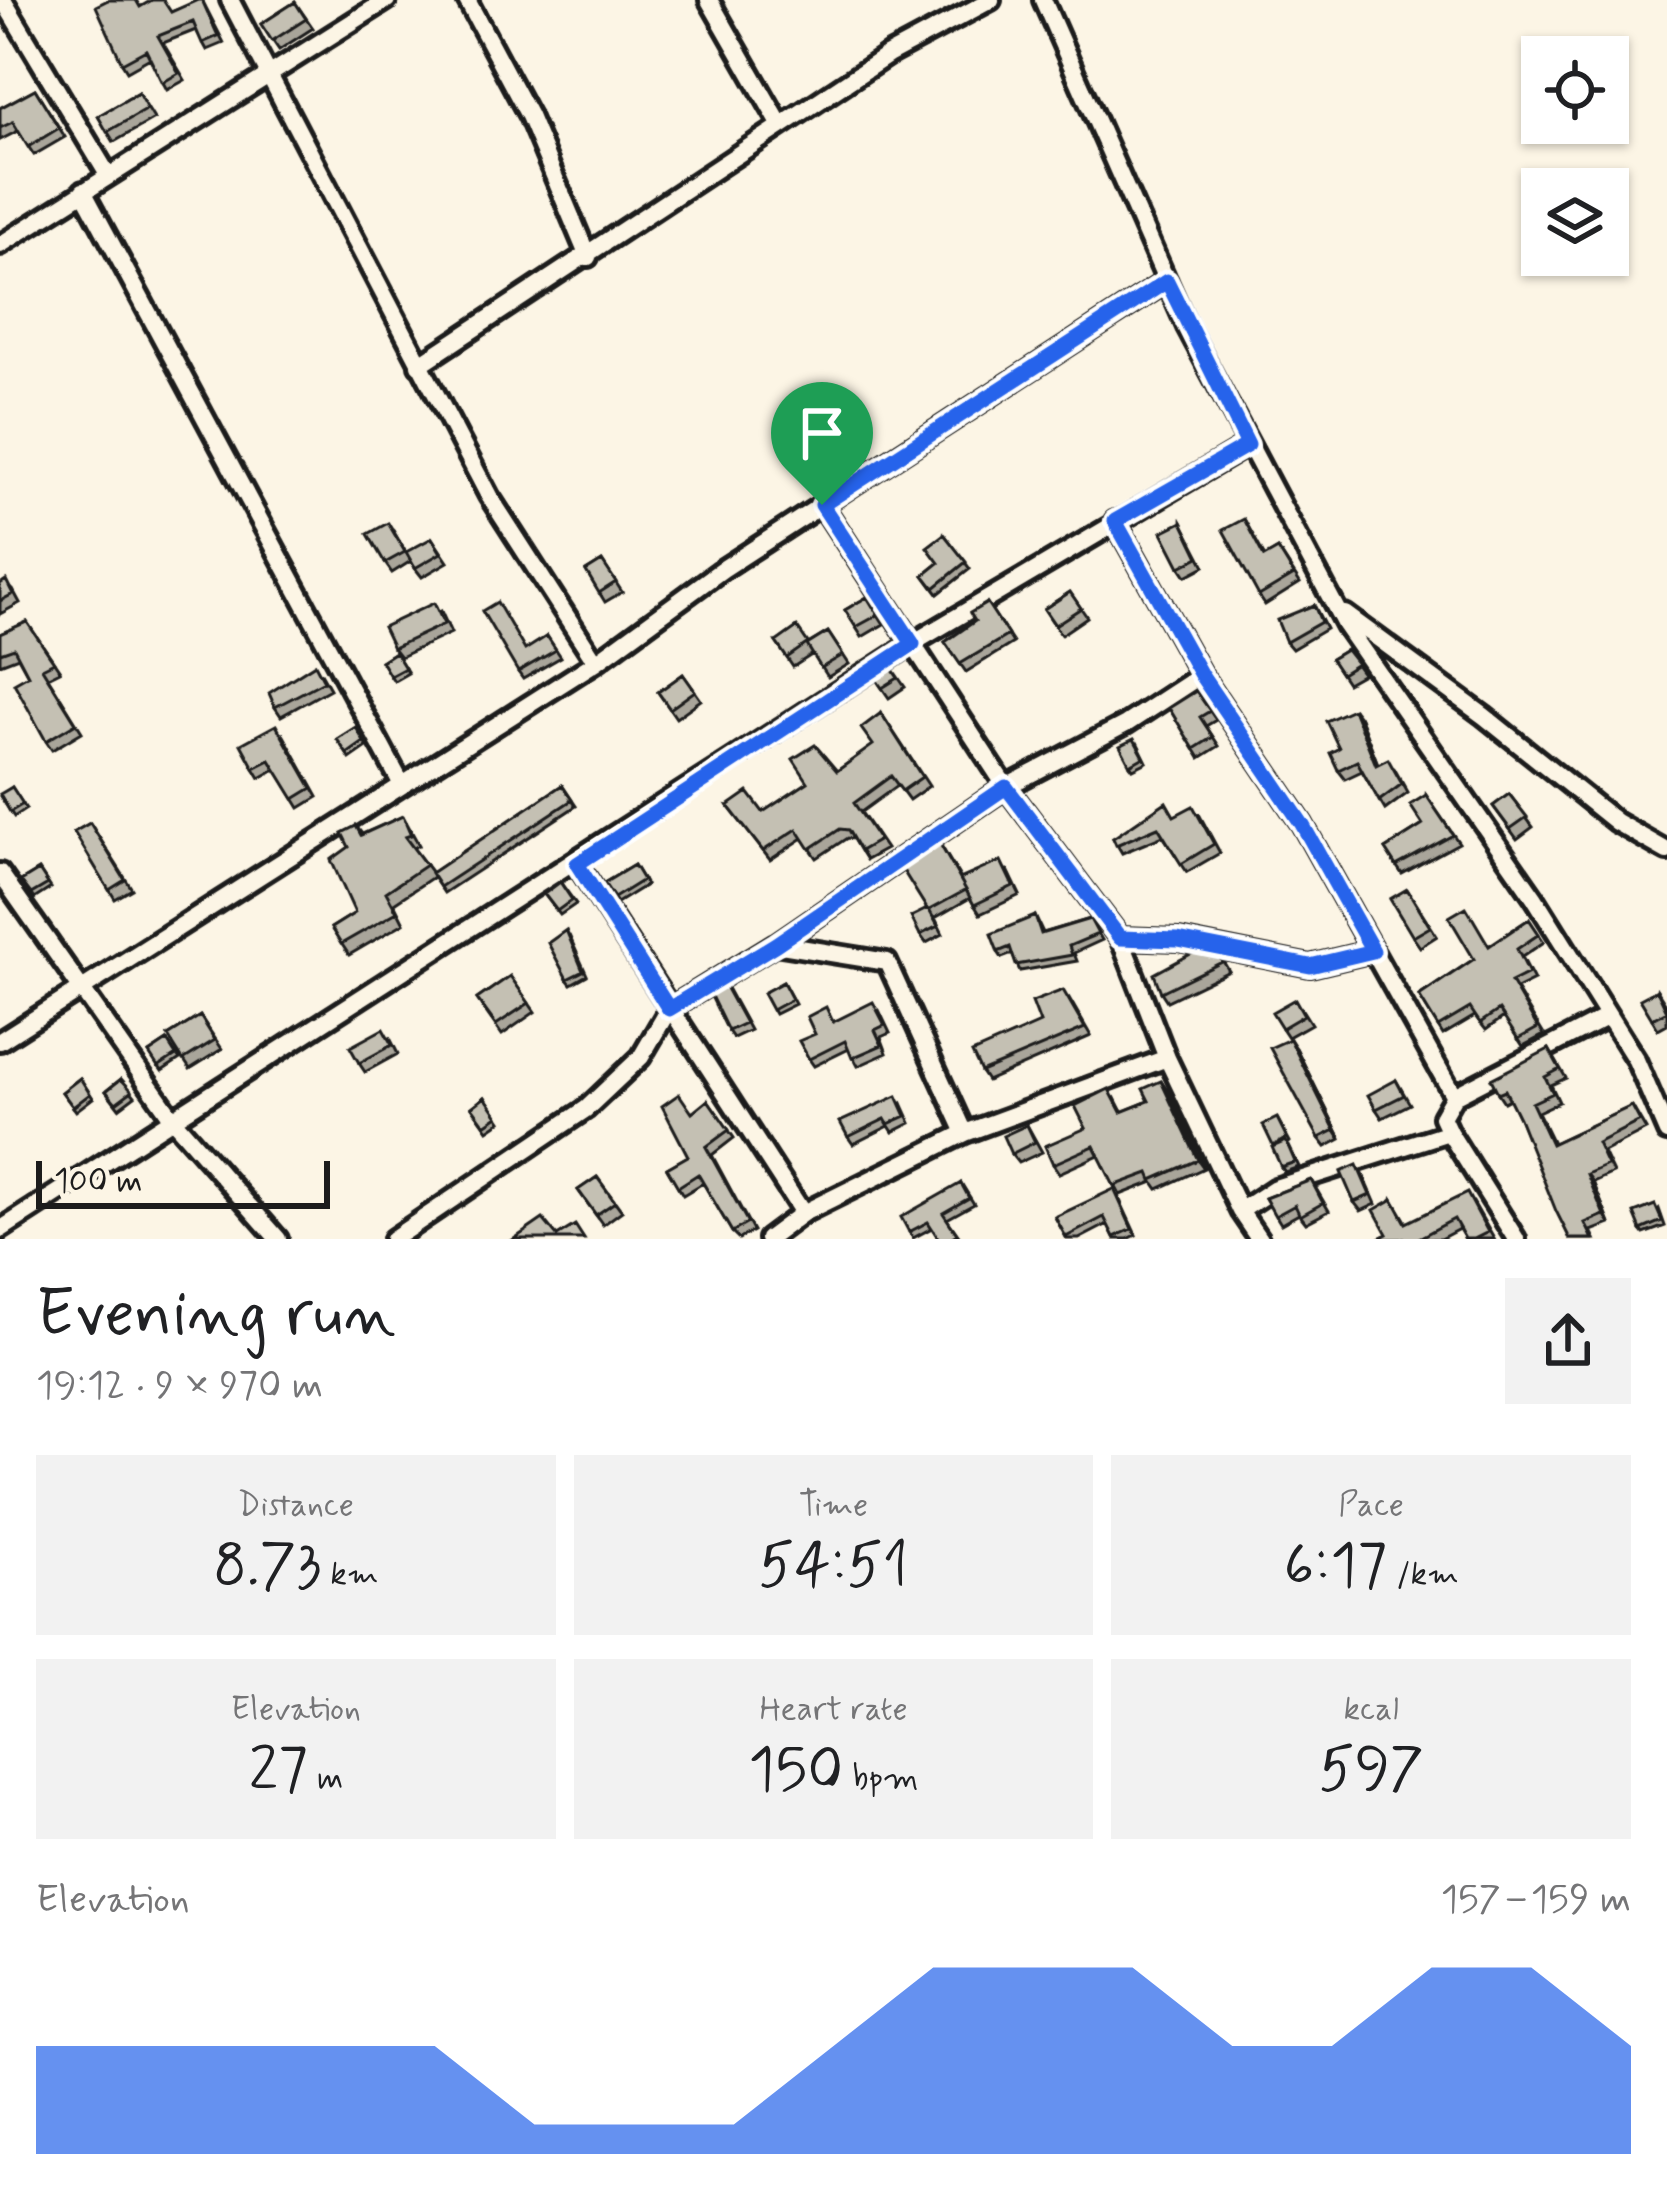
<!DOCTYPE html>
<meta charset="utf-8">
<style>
body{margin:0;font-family:Mynerve,sans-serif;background:#f2f2f2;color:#202124;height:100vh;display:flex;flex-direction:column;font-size:45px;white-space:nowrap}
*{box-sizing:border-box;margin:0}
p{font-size:39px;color:#757577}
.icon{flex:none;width:66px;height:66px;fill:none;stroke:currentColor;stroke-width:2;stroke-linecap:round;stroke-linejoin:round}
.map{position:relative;height:1239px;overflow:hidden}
.drawer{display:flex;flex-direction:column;background:#fff;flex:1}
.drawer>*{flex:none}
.fabs{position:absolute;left:1521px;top:36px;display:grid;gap:24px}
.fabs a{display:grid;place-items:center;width:108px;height:108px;border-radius:0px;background:#fff;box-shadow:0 3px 9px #0004;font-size:60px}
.scale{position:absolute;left:36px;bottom:30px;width:294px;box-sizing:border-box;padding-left:12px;border:6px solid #1c1c1c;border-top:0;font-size:33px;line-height:42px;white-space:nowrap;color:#1c1c1c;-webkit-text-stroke:9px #fcf5e5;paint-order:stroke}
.pin{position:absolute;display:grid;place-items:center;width:102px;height:102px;color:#fff;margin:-123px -51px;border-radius:50% 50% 50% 0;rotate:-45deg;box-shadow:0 0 12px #0007}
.pin .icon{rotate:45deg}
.round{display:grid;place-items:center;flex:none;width:126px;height:126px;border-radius:0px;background:#f2f2f2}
.overview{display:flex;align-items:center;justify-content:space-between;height:204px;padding:0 36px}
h1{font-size:66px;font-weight:600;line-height:90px}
.figures{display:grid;grid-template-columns:repeat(3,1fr);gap:18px;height:204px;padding:12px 36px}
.figures div{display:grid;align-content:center;border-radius:0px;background:#f2f2f2;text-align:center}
.figures b{font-size:60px;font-weight:600}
.figures small{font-size:33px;font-weight:400}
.figures p{font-size:33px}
.chart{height:336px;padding:24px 36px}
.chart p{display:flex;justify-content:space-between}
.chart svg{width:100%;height:216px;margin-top:12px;fill:#2563eb;opacity:.7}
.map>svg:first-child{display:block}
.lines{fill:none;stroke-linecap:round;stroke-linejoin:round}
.street-casing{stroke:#1c1c1c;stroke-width:26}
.street{stroke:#fcf5e5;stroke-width:16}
.wall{fill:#a9a59a;stroke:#1c1c1c;stroke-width:3}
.shaded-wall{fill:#89867d;stroke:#1c1c1c;stroke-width:3}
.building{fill:#c4c0b3;stroke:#1c1c1c;stroke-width:3}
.route-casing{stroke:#fff;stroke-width:24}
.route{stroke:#2563eb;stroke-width:15}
</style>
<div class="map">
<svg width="1667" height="1239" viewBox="0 0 1667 1239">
<rect width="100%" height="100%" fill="#fcf5e5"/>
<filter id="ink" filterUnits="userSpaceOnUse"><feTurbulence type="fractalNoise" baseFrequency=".00833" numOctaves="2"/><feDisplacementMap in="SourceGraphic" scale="24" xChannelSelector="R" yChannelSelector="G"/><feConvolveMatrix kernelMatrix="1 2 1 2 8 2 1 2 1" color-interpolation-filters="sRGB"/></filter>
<g filter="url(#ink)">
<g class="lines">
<!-- street casing -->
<g class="street-casing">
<path id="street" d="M3,0L108,175
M230,0L489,496L596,662L723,569L1167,281
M467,0L529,116L588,257
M1043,0L1187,327L1345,625L1534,897L1636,1060L1667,1132
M781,126L888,55L991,0
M83,191L401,783
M0,245L387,0
M419,365L781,126L709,0
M1115,521L1201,675L1302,824L1454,1096L1442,1117L1449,1132L1275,1188L1240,1211
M1345,614L1484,716L1616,822L1667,851
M577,864L803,1213
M0,873L175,1122L278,1239
M1120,938L1179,940L1310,966L1373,951
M776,944L1006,787L1126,724L1201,675
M0,1041L596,662
M1167,1058L1240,1211L1259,1239
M1454,1096L1605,1018
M1449,1132L1516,1239
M0,1230L913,643L1248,445
M393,1239L586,1109L641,1057L669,1009L775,944L887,962L965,1133L1167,1058L1120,938L1006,787L822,505
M768,1239L803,1213L965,1133"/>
</g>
<!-- street -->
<use href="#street" class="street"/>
</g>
<!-- wall -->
<path class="wall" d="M202,0L224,43L207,50L196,30L163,43L185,80L167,90L150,58L127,71L122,63L141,6L171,12Z
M295,2L313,28L279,50L261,24Z
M35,89L65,137L34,155L18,131L0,140V108Z
M138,93L154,119L114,142L98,116Z
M1244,519L1265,557L1278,549L1300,583L1265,605L1259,596Z
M1182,522L1205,566L1186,576L1180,567Z
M394,532L411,561L392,573L385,563Z
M944,534L970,569L938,594L924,575L939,563Z
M432,538L448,562L422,577L415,568Z
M602,561L622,592L605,602L586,571Z
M0,584L13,590L20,603L0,614Z
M1070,592L1087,617L1061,635L1044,609Z
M867,597L884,624L862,637L845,610Z
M987,603L1013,643L966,672L945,642L975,621Z
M1314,605L1326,629L1292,649L1286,642Z
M441,611L451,633L400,657L393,648Z
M27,622L60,671L48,677L82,732L52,750L46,741L28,675L18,657L0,664V634Z
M828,632L849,664L828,677L813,654L793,667L776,642L808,644Z
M547,636L561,657L523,679L518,672Z
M1346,650L1363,674L1347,683L1331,659Z
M395,652L408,673L394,681L381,661Z
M887,661L905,687L889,698L871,672Z
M321,673L330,689L281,716L275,707Z
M683,674L701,700L676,718L658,692Z
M1196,691L1216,720L1206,726L1219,746L1200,758L1169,708Z
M881,713L929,786L909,800L898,785L861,812L886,849L866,860L853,839L847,838L817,858L803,838L770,860L728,806L763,812L837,771L873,746Z
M1360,718L1378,764L1394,768L1408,793L1385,810L1362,771L1345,779L1338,770L1339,748Z
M356,727L367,747L350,759L337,739Z
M283,734L318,797L300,808L276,769L260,778L254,768Z
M1138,744L1147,762L1133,769L1130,765Z
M562,785L576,806L444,893L433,877L394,903L404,923L349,955L331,928L355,913L349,847L356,826L362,834L403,816L419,845L413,848L432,873Z
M12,787L26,809L14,817L0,796Z
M1509,794L1533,827L1517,839L1493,806Z
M1426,795L1459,843L1402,874L1385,849L1423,825Z
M1199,814L1220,853L1187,872L1163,836L1122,853L1113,838L1175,816Z
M90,823L132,889L115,899L74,832Z
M940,844L961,879L1008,870L1020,895L980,914L970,898L935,918L943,934L926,943L920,935Z
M634,865L646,885L617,903L604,883Z
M39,870L51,888L34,899L21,881Z
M560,882L576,904L560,915L544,894Z
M1407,889L1437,936L1420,947L1413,937Z
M1035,916L1043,933L1090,919L1102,940L1074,953L1077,961L1020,971L1012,954L1002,958L998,952Z
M1529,919L1544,942L1522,957L1534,980L1516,989L1544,1035L1523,1046L1504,1017L1486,1030L1475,1016L1443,1035L1419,996L1474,959L1490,945Z
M569,935L587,975L571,984L567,979Z
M1218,953L1229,971L1167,1001L1161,992Z
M510,976L535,1012L502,1035L477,999Z
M783,982L795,1004L775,1014L763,993Z
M727,988L750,1030L733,1038L728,1031Z
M1657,990L1667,1006V1024L1658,1029L1652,1019Z
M1069,998L1091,1036L987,1081L981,1072Z
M1301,1008L1311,1024L1288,1037L1282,1028Z
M879,1010L890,1033L881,1037L887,1053L858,1066L849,1049L814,1066L809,1059L815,1034L834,1021Z
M200,1016L222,1049L190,1069L168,1036Z
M390,1038L398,1054L365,1072L359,1063Z
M167,1041L180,1059L162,1071L149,1053Z
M1296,1048L1341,1139L1326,1147L1319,1138Z
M1549,1049L1566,1078L1551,1085L1559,1102L1538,1112L1553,1143L1632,1106L1646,1130L1603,1152L1613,1173L1593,1182L1610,1224L1591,1231L1595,1239H1570L1519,1118L1510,1099L1504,1102L1498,1093Z
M80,1078L93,1098L76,1111L62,1092Z
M121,1079L135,1096L119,1108L106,1091Z
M1396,1080L1410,1104L1382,1118L1376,1109Z
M1167,1090L1204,1168L1158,1189L1153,1182L1120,1195L1099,1155L1059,1173L1053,1164L1115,1098L1122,1112L1149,1101Z
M485,1097L501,1121L488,1130L472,1107Z
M708,1100L734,1138L712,1155L753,1231L739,1239L732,1232L703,1183L683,1195L667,1168L688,1156Z
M902,1103L911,1123L893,1132L889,1126L853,1144L848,1137Z
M1277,1118L1290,1142L1288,1144L1299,1167L1285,1172L1281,1167Z
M1027,1125L1042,1152L1018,1163L1011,1154Z
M1363,1174L1376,1204L1361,1211L1354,1202Z
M597,1177L622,1211L603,1225L578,1190Z
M1311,1180L1329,1211L1306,1223L1299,1214L1281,1224L1265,1198Z
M961,1183L974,1204L947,1219L961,1239H939L932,1228L913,1238L909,1232Z
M1118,1196L1136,1235L1128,1239H1115L1108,1224L1079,1239H1067L1055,1217Z
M1393,1199L1407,1223L1473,1202L1494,1239H1465L1459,1229L1440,1239H1377L1387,1234Z
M1659,1209L1665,1226L1644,1234L1641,1230Z"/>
<!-- shaded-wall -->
<path class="shaded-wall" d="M1353,709L1360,718L1382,775L1376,765Z
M1290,1039L1296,1048L1341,1139L1335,1130Z
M1161,1081L1167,1090L1204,1168L1198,1160Z
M1587,1174L1593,1182L1610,1224L1604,1215Z"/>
<!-- building -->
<path class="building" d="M108,0H136L140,7L152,0H163L171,12L198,0H202L218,36L202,43L193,22L158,36L179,73L162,83L146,50L122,63L96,6Z
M295,2L306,19L272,41L261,24Z
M35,89L59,128L28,147L13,122L0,128V108Z
M138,93L147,109L107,132L98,116Z
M1244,519L1264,557L1278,549L1294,575L1259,596L1223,530Z
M1182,522L1199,557L1180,567L1162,532Z
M388,523L405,552L385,563L368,534Z
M944,534L966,562L934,588L924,575L939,563L927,547Z
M432,538L441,553L415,568L406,552Z
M602,561L616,582L599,593L586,571Z
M6,580L13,594L0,601V584Z
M1070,592L1081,608L1055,625L1044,609Z
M867,597L878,615L856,627L845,610Z
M497,602L525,650L547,636L556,650L518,672L482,611Z
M434,603L444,624L393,648L383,627Z
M987,603L1008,635L960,664L945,642L975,621L970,613Z
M1314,605L1321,622L1286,642L1277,620Z
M27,622L54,662L42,668L76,723L46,741L14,683L28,675L14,648L0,653V634Z
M797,627L808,643L787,658L776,642Z
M828,632L843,655L821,668L807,645Z
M1346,650L1357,664L1341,674L1331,659Z
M395,652L405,668L390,676L381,661Z
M887,661L898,678L882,688L871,672Z
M315,664L324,681L275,707L269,693Z
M683,674L695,691L670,709L658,692Z
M1196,691L1210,711L1200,717L1213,737L1194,749L1169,708Z
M1353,709L1376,765L1388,759L1402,784L1379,801L1357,761L1338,770L1330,753L1339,748L1326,721Z
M881,713L922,777L902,791L891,776L854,803L879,840L860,851L848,830L840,829L810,849L797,829L763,851L728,806L748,792L763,812L808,782L793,759L815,745L837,771L873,745L861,728Z
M276,725L312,788L294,799L270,760L254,768L241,744Z
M356,727L364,742L347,754L337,739Z
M1134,739L1144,757L1130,765L1120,746Z
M562,785L572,800L440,887L431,873Z
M12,787L23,804L10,812L0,794Z
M1509,794L1527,817L1510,829L1493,806Z
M1426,795L1453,835L1396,866L1385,849L1423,825L1410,805Z
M1166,802L1174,816L1193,806L1214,844L1181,864L1158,827L1116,845L1113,838Z
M403,816L411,835L405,837L426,865L386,892L397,912L341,944L331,928L355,913L331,860L349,847L342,833L356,826L361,835Z
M90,823L125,880L109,890L74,832Z
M940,844L966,890L929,910L938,926L920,935L911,917L927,909L899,864Z
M1001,861L1013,886L974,905L960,879Z
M634,865L643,880L614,898L604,883Z
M39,870L48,884L31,894L21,881Z
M560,882L572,900L557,911L544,894Z
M1407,889L1430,927L1413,937L1390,899Z
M1466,907L1489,946L1529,919L1539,934L1517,949L1529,973L1511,982L1538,1028L1518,1039L1499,1010L1480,1023L1470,1008L1438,1027L1419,996L1474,959L1449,917Z
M1035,916L1041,934L1090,919L1098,934L1069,946L1072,955L1016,965L1010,947L998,952L991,934Z
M566,930L583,971L567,979L548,943Z
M1200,949L1218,953L1222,962L1161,992L1154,974Z
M510,976L529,1003L496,1025L477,999Z
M722,981L745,1023L728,1031L708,990Z
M783,982L792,999L772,1010L763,993Z
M1063,990L1085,1028L981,1072L972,1053L1040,1023L1032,1002Z
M1657,990L1667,1011L1652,1019L1640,999Z
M1295,999L1304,1015L1282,1028L1272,1012Z
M873,1002L885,1025L875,1030L882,1045L852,1058L845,1041L809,1059L799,1041L815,1034L807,1017L826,1007L833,1022Z
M200,1016L215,1040L183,1060L168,1036Z
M383,1029L392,1045L359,1063L350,1047Z
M1290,1039L1335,1130L1319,1138L1270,1048Z
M167,1041L176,1055L158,1067L149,1053Z
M1549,1049L1560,1069L1545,1077L1553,1093L1532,1103L1551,1144L1632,1106L1640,1121L1597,1143L1607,1165L1587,1174L1604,1215L1585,1223L1593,1239H1570L1556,1211L1519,1118L1505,1090L1498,1093L1491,1079Z
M80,1078L90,1094L73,1107L62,1092Z
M121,1079L132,1091L116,1103L106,1091Z
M1396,1080L1404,1095L1376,1109L1368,1095Z
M1161,1081L1198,1160L1152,1180L1149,1173L1114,1186L1094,1146L1053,1164L1045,1146L1086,1128L1075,1106L1109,1089L1121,1112L1149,1101L1143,1089Z
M679,1094L692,1113L708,1100L729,1130L706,1147L748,1223L732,1232L698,1174L678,1187L667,1168L688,1156L662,1106Z
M897,1096L906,1116L888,1124L885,1119L848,1137L840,1122Z
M485,1097L498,1116L485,1125L472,1107Z
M1277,1118L1287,1138L1273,1146L1263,1125Z
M1027,1125L1035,1142L1011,1154L1003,1136Z
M1286,1141L1295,1162L1281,1167L1272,1147Z
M1357,1165L1370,1195L1354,1202L1341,1172Z
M597,1177L615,1202L596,1215L578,1190Z
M1311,1180L1323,1203L1300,1216L1295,1205L1275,1216L1265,1198Z
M961,1183L969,1198L943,1213L957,1234L949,1239H939L928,1222L909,1232L901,1217Z
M1114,1189L1132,1229L1114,1237L1104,1217L1066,1237L1055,1217Z
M1467,1193L1488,1232L1474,1239H1465L1454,1219L1417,1239H1377L1387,1234L1374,1210L1393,1199L1406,1223Z
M1655,1205L1662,1221L1641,1230L1634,1213Z
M543,1219L557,1236L575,1225L584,1239H514Z"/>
</g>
<g class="lines" filter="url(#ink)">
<!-- route casing -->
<g class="route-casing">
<path id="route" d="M1167,281L1248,445L1115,521L1201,675L1302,824L1373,951L1310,966L1178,940L1120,938L1006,787L776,944L669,1009L577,864L913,644L822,505Z"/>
</g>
<!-- route -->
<use href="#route" class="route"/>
</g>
</svg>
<div class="fabs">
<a><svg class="icon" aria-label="locate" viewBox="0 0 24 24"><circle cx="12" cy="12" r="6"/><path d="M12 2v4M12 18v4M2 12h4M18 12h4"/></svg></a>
<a><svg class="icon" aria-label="layers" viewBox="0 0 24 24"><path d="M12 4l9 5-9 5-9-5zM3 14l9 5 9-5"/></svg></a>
</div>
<div class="scale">100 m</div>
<div class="pin" style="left:822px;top:505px;background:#1e9e55"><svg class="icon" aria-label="arrive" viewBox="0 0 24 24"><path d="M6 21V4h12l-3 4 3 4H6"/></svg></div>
</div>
<section class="drawer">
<div class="overview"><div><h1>Evening run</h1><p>19:12 · 9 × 970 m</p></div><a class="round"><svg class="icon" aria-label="share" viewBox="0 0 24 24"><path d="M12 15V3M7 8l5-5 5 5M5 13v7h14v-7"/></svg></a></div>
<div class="figures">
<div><p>Distance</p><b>8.73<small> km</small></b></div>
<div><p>Time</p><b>54:51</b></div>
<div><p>Pace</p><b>6:17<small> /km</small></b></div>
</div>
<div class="figures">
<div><p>Elevation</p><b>27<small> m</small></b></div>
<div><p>Heart rate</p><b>150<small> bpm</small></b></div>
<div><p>kcal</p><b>597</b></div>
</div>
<div class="chart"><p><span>Elevation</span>157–159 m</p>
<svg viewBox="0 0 160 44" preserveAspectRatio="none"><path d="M0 44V22L10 22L20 22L30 22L40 22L50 38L60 38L70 38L80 22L90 6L100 6L110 6L120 22L130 22L140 6L150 6L160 22V44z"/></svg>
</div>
</section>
